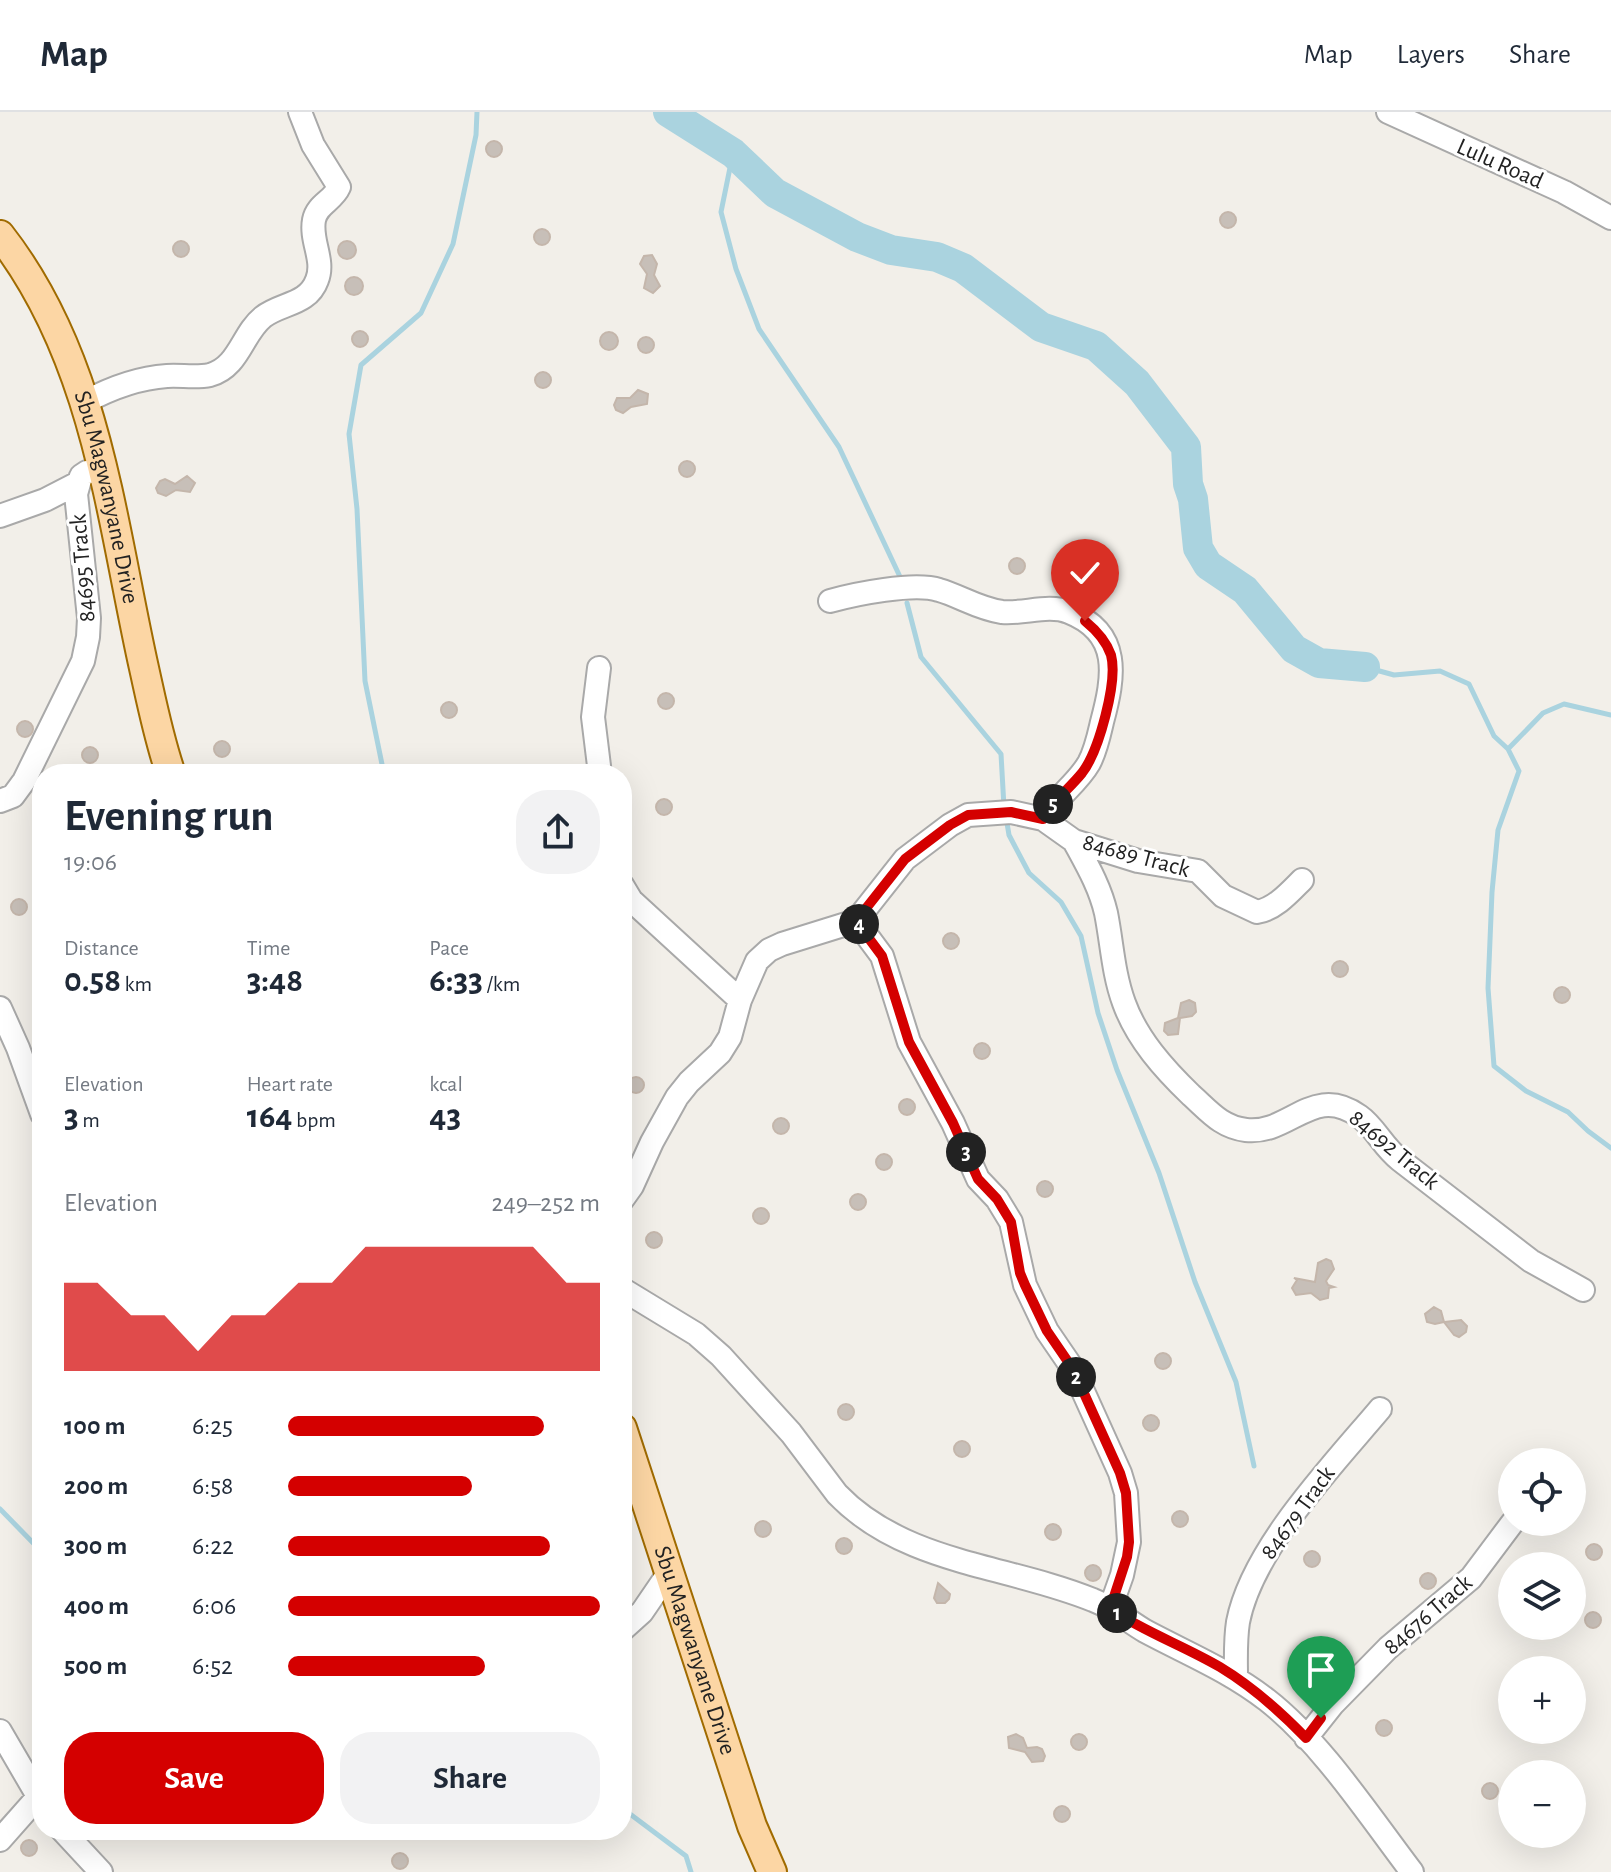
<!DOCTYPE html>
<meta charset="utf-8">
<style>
body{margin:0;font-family:"Alegreya Sans",sans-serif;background:#f2f2f3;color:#1f2937;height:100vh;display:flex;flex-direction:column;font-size:30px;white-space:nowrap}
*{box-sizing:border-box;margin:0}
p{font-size:26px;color:#747a83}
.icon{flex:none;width:44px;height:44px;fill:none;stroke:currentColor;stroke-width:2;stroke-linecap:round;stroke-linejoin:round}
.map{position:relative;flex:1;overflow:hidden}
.sheet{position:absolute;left:32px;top:652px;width:600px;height:1076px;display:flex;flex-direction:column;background:#fff;border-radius:32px;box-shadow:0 8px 32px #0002}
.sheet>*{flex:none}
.buttons{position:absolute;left:1498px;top:1336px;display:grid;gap:16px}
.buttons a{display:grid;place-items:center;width:88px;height:88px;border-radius:50%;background:#fff;box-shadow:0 8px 32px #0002;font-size:40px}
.pin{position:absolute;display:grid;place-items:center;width:68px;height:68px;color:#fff;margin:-82px -34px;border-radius:50% 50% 50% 0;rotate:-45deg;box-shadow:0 0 8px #0007}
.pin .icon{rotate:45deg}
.km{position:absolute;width:40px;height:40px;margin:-20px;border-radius:50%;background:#222;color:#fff;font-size:22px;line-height:40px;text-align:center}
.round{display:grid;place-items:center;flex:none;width:84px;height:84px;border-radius:32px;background:#f2f2f3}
.overview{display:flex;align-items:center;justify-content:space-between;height:136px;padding:0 32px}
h1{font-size:44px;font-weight:700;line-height:60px}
.metrics{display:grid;grid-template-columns:repeat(3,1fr);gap:12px;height:136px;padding:8px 32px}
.metrics div{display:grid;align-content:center}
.metrics b{font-size:34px;font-weight:700}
.metrics small{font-size:22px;font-weight:400}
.metrics p{font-size:22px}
.chart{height:224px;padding:16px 32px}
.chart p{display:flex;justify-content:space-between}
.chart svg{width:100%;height:144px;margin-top:8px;fill:#d40000;opacity:.7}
.primary-button{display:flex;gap:16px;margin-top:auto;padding:16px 32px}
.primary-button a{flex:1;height:92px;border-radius:32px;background:#d40000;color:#fff;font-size:32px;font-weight:700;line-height:92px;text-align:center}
.primary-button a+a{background:#f2f2f3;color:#1f2937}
ul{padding:0 32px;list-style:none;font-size:26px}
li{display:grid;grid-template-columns:128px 96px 1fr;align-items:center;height:60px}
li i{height:20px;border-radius:10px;background:#d40000}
header{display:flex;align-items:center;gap:48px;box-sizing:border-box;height:112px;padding:0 40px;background:#fff;border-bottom:2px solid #e0e1e3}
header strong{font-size:38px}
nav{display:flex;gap:44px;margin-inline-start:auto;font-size:28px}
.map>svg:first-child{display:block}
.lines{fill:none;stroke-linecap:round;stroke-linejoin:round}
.stream{stroke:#aad3df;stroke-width:5}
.river{stroke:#aad3df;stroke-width:30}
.building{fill:#c7bfb8;stroke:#c4b6ab;stroke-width:2}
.minor-casing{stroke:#a9a9a9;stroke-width:26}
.major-casing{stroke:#a06b00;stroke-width:32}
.minor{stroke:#fff;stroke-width:22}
.major{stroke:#fcd6a4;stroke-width:28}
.route-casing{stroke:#fff;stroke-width:16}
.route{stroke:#d40000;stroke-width:10}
.labels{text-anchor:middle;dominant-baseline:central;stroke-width:6;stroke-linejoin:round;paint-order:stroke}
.street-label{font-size:24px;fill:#222;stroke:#fff}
</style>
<header>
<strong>Map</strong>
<nav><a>Map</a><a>Layers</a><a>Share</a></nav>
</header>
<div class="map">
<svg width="1611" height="1760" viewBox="0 0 1611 1760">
<rect width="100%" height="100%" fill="#f2efe9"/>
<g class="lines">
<!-- stream -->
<path class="stream" d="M733,41L721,100L736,157L759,217L839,335L902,469
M907,491L921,545L1001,642L1004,695
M1365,555L1394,563L1440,559L1469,572L1494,624L1508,637L1519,659L1498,718L1492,780L1488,876L1494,954L1526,979L1568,1000L1588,1019L1611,1036
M1508,637L1543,601L1564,592L1611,603
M384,662L365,569L357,397L349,322L361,253L421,201L453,132L476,23L477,0
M1006,705L1009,723L1029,761L1061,790L1081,824L1098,901L1117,958L1159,1061L1195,1170L1236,1270L1254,1354
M0,1397L42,1440
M622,1696L686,1744L691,1760"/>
<!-- river -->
<path class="river" d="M668,0L733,41L775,81L857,125L891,138L937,145L963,156L1041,215L1096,234L1137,271L1186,335L1188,372L1193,387L1198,436L1208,453L1245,478L1294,537L1319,551L1365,555"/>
</g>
<!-- building -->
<path class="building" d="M486 37a8 8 0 1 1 16 0a8 8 0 1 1-16 0Z
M1220 108a8 8 0 1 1 16 0a8 8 0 1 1-16 0Z
M534 125a8 8 0 1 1 16 0a8 8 0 1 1-16 0Z
M173 137a8 8 0 1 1 16 0a8 8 0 1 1-16 0Z
M338 138a9 9 0 1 1 18 0a9 9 0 1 1-18 0Z
M652,143L657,152L654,163L660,174L653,181L644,176L647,162L640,152L644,144Z
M345 174a9 9 0 1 1 18 0a9 9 0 1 1-18 0Z
M352 227a8 8 0 1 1 16 0a8 8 0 1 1-16 0Z
M600 229a9 9 0 1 1 18 0a9 9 0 1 1-18 0Z
M638 233a8 8 0 1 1 16 0a8 8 0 1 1-16 0Z
M535 268a8 8 0 1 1 16 0a8 8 0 1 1-16 0Z
M638,278L648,282L647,292L631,295L623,301L616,298L614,293L617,286H630Z
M679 357a8 8 0 1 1 16 0a8 8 0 1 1-16 0Z
M187,364L195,371L190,380L176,378L166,384L158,381L156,376L160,369L165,367L175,372Z
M1009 454a8 8 0 1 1 16 0a8 8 0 1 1-16 0Z
M658 589a8 8 0 1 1 16 0a8 8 0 1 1-16 0Z
M441 598a8 8 0 1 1 16 0a8 8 0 1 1-16 0Z
M17 617a8 8 0 1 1 16 0a8 8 0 1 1-16 0Z
M214 637a8 8 0 1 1 16 0a8 8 0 1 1-16 0Z
M82 643a8 8 0 1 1 16 0a8 8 0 1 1-16 0Z
M656 695a8 8 0 1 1 16 0a8 8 0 1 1-16 0Z
M11 795a8 8 0 1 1 16 0a8 8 0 1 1-16 0Z
M943 829a8 8 0 1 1 16 0a8 8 0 1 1-16 0Z
M1332 857a8 8 0 1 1 16 0a8 8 0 1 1-16 0Z
M1554 883a8 8 0 1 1 16 0a8 8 0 1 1-16 0Z
M1189,888L1195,891L1196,900L1192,904L1180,906L1178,922L1168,923L1164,919L1165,911L1178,906L1181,891Z
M974 939a8 8 0 1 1 16 0a8 8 0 1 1-16 0Z
M628 973a8 8 0 1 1 16 0a8 8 0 1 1-16 0Z
M899 995a8 8 0 1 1 16 0a8 8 0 1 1-16 0Z
M773 1014a8 8 0 1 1 16 0a8 8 0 1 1-16 0Z
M876 1050a8 8 0 1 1 16 0a8 8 0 1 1-16 0Z
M1037 1077a8 8 0 1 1 16 0a8 8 0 1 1-16 0Z
M850 1090a8 8 0 1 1 16 0a8 8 0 1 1-16 0Z
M753 1104a8 8 0 1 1 16 0a8 8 0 1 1-16 0Z
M646 1128a8 8 0 1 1 16 0a8 8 0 1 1-16 0Z
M1326,1147L1331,1149L1334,1157L1326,1169L1328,1173L1334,1175L1329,1176L1328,1186L1320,1188L1311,1181L1296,1183L1292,1176L1297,1168L1294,1166L1315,1170L1318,1151Z
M1434,1195L1441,1199L1444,1210L1435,1212L1427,1210L1425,1202Z
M1461,1208L1467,1214L1466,1220L1459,1225L1454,1223L1444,1210Z
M1155 1249a8 8 0 1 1 16 0a8 8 0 1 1-16 0Z
M838 1300a8 8 0 1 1 16 0a8 8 0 1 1-16 0Z
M1143 1311a8 8 0 1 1 16 0a8 8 0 1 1-16 0Z
M954 1337a8 8 0 1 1 16 0a8 8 0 1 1-16 0Z
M1172 1407a8 8 0 1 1 16 0a8 8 0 1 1-16 0Z
M755 1417a8 8 0 1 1 16 0a8 8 0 1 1-16 0Z
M1045 1420a8 8 0 1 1 16 0a8 8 0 1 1-16 0Z
M836 1434a8 8 0 1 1 16 0a8 8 0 1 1-16 0Z
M1586 1440a8 8 0 1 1 16 0a8 8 0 1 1-16 0Z
M1304 1447a8 8 0 1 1 16 0a8 8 0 1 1-16 0Z
M1085 1461a8 8 0 1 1 16 0a8 8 0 1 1-16 0Z
M1420 1469a8 8 0 1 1 16 0a8 8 0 1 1-16 0Z
M938,1471L950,1482L949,1487L945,1491H937L934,1486Z
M1585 1508a8 8 0 1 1 16 0a8 8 0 1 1-16 0Z
M1376 1616a8 8 0 1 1 16 0a8 8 0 1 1-16 0Z
M1071 1630a8 8 0 1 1 16 0a8 8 0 1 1-16 0Z
M1016,1622L1023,1626L1027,1636L1037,1635L1042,1637L1045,1644L1043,1649L1032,1650L1025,1640L1009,1636L1008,1625Z
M1482 1679a8 8 0 1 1 16 0a8 8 0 1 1-16 0Z
M1054 1702a8 8 0 1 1 16 0a8 8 0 1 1-16 0Z
M21 1736a8 8 0 1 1 16 0a8 8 0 1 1-16 0Z
M392 1749a8 8 0 1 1 16 0a8 8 0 1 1-16 0Z"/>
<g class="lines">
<!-- minor casing -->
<g class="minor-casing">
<path id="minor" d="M1388,0L1564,80L1611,106
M85,290C111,276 137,266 167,264C181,263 196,266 210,263C239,255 242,222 263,205C281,191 308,193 317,168C325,148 310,129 314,108C317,92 333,89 339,75L313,33L300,0
M0,404L45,388L78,371
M830,489C855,482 914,470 939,478C960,484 979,497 1002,500C1024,502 1048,492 1069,500C1122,521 1114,565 1102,610C1099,623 1096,638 1089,651C1077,672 1055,686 1043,707
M599,556L593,605L600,662
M0,689L13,684L24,669L83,549L88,525L89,506L76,382L81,364L87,360L102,359
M1074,729C1087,753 1100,775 1106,801C1112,831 1113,861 1124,891C1137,927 1164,957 1191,983C1209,999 1221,1015 1246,1018C1290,1023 1313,971 1359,1004C1375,1015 1383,1035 1400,1048L1531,1149L1583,1178
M622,773L631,788L740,888
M856,809L882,844L909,930L953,1011L978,1067L997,1087L1011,1110L1025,1173L1047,1219L1073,1257L1120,1361L1126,1381L1129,1430L1122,1463L1110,1497
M0,896L18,936L42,1002
M622,1088L632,1074L652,1030L677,985L689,970L720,941L730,925L740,888L757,849L769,838L782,832L856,809L905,747L950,713L968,703L1011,700L1043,707L1074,729L1138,749L1198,759L1223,784L1257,800C1275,797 1289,781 1302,768
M622,1177L696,1222L721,1244L791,1321L837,1382C904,1452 1008,1453 1093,1488C1112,1495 1128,1509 1145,1519C1188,1542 1228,1558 1267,1588C1321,1630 1370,1705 1412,1760
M622,1518L642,1500L670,1459
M1236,1566C1236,1547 1235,1529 1238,1510C1252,1437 1332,1354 1380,1297
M0,1619L42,1691
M1306,1626L1333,1592L1388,1536L1471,1466L1513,1410
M62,1718L101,1760
M0,1728L38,1685"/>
</g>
<!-- major casing -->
<g class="major-casing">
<g id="major">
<path id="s1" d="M0,123C97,247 111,408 144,556C152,592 159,628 171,662"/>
<path id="s2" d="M622,1316L752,1714L772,1760"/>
</g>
</g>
<!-- minor -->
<use href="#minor" class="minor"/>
<!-- major -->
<use href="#major" class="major"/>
</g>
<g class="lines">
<!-- route casing -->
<g class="route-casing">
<path id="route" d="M1085,509C1096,518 1106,528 1111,543C1118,569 1099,639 1082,661C1069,677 1053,689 1043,707L1011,700L968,703L950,713L905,747L856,809L882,844L909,930L953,1011L978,1067L997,1087L1011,1110L1020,1161L1025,1173L1047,1219L1073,1257L1120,1361L1126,1381L1129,1430L1127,1445L1110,1497C1145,1520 1184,1534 1220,1555C1253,1575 1280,1599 1306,1626L1321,1606"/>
</g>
<!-- route -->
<use href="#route" class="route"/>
</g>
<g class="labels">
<!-- street labels -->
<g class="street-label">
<text transform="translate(1500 52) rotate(24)">Lulu Road</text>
<text stroke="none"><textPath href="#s1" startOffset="286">Sbu Magwanyane Drive</textPath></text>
<text transform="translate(83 456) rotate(-95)">84695 Track</text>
<text transform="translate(1136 744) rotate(15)">84689 Track</text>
<text transform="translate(1394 1038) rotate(40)">84692 Track</text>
<text transform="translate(1298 1401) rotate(-54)">84679 Track</text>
<text transform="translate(1428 1503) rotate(-41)">84676 Track</text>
<text stroke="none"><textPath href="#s2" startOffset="234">Sbu Magwanyane Drive</textPath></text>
</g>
</g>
</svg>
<div class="buttons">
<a><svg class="icon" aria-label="locate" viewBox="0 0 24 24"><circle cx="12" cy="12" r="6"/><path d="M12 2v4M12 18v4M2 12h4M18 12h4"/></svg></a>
<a><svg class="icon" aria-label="layers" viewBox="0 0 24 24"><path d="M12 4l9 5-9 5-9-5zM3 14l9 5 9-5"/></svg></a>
<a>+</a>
<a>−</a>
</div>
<div class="pin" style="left:1321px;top:1606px;background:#1e9e55"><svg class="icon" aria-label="arrive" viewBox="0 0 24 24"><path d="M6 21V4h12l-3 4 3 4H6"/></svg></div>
<div class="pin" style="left:1085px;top:509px;background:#d93025"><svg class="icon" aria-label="check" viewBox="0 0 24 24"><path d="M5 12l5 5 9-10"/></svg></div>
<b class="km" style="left:1117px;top:1501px">1</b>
<b class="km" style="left:1076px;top:1265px">2</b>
<b class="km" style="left:966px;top:1040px">3</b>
<b class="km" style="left:859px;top:812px">4</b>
<b class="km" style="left:1053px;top:692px">5</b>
<section class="sheet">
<div class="overview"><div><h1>Evening run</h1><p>19:06</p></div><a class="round"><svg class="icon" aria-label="share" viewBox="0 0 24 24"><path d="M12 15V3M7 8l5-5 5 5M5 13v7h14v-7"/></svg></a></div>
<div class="metrics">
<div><p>Distance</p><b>0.58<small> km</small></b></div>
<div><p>Time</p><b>3:48</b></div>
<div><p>Pace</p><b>6:33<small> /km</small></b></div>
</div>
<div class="metrics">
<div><p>Elevation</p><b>3<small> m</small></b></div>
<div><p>Heart rate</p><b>164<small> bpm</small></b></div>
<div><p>kcal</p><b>43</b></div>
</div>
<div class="chart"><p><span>Elevation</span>249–252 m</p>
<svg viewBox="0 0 160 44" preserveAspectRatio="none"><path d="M0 44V17L10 17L20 27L30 27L40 38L50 27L60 27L70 17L80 17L90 6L100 6L110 6L120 6L130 6L140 6L150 17L160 17V44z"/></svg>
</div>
<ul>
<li><b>100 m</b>6:25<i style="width:82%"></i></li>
<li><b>200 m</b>6:58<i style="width:59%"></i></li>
<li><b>300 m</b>6:22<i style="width:84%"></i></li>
<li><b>400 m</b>6:06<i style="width:100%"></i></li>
<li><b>500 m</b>6:52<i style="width:63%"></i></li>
</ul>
<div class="primary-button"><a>Save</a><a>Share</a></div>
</section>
</div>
